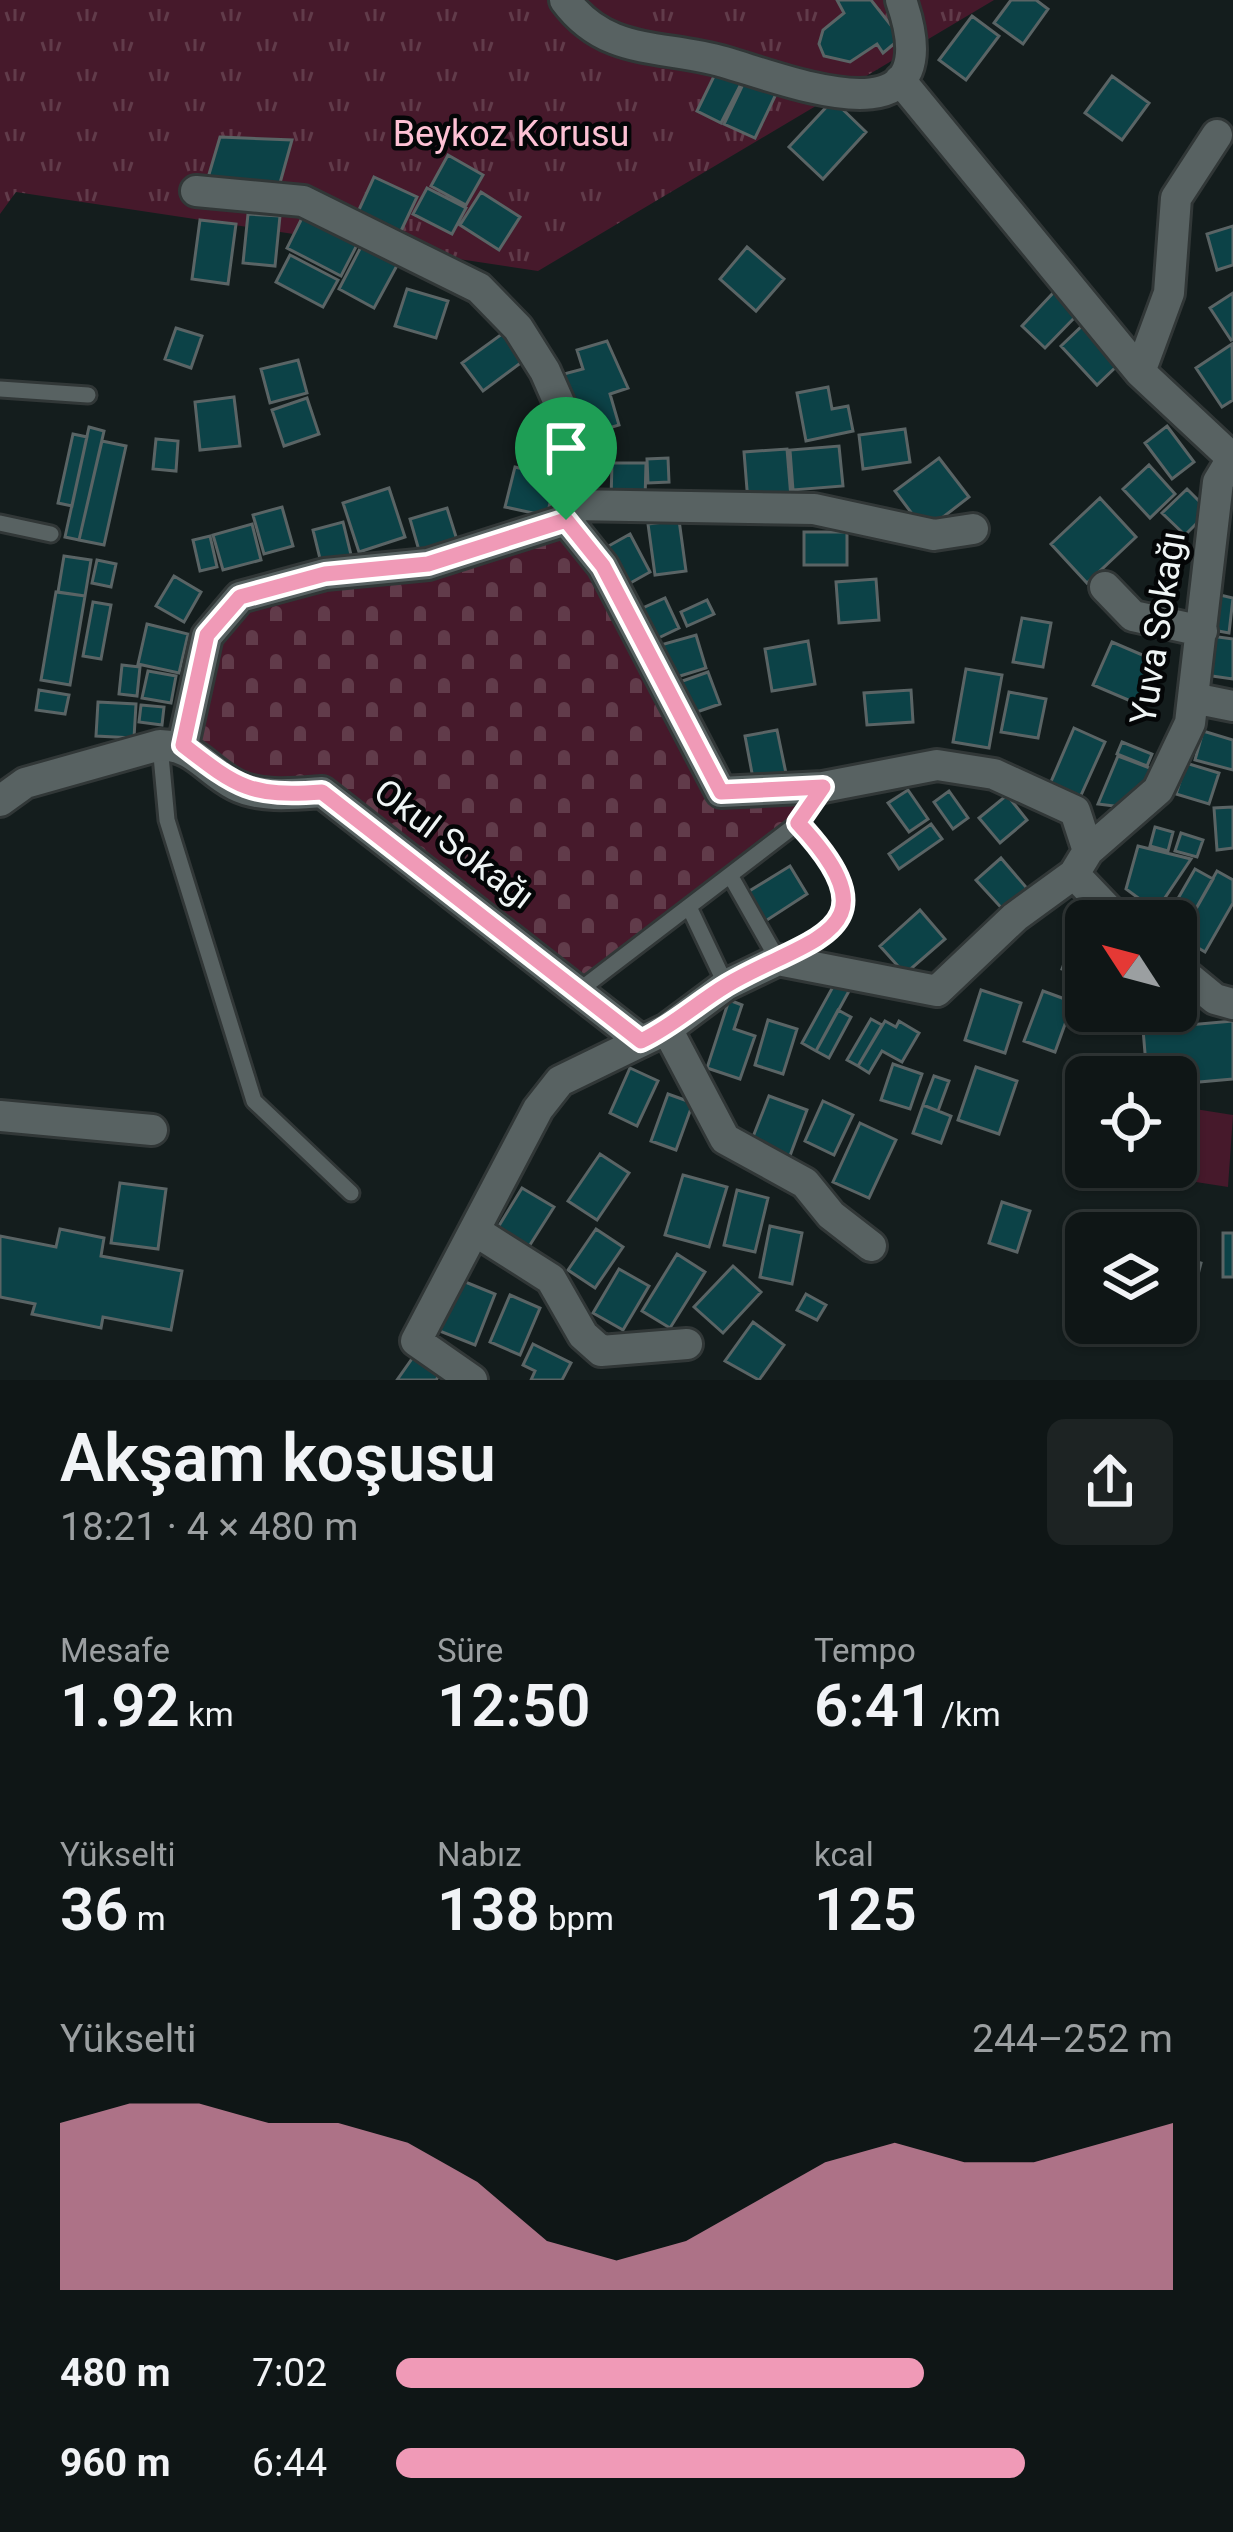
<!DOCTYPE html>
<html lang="tr">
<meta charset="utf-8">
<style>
body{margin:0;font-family:Roboto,sans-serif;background:#1d2323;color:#f1f3f6;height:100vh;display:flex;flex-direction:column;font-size:45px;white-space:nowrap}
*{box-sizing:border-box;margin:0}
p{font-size:39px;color:#9b9fa1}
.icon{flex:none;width:66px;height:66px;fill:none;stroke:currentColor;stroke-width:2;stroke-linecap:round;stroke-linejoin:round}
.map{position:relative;height:1380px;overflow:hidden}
.panel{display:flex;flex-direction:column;background:#0f1616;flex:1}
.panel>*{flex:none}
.needle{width:78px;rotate:306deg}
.tools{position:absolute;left:1065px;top:900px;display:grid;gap:24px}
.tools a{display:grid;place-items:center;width:132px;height:132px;border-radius:18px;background:#0f1616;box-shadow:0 3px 9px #0004,0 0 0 3px #2f3535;font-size:60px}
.pin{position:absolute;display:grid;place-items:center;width:102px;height:102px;color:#fff;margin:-123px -51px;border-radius:50% 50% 50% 0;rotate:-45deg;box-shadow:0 0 12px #0007}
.pin .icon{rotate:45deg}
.round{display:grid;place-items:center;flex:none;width:126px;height:126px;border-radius:18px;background:#1d2323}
.head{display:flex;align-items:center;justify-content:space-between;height:204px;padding:0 60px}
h1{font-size:66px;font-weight:600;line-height:90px}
.metrics{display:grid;grid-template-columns:repeat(3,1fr);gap:18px;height:204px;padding:12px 60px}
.metrics div{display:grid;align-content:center}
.metrics b{font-size:60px;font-weight:600}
.metrics small{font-size:33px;font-weight:400}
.metrics p{font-size:33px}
.chart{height:336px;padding:24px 60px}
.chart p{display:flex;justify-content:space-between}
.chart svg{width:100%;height:216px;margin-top:12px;fill:#f09ab7;opacity:.7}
ul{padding:0 60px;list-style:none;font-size:39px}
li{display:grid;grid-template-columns:192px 144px 1fr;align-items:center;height:90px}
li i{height:30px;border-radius:15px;background:#f09ab7}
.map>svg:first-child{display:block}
.grass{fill:url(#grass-tufts)}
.cemetery{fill:url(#cemetery-stones)}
.pitch{fill:#46192b}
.building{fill:#0c4247;stroke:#5a6465;stroke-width:3}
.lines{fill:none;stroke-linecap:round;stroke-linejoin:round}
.lane-casing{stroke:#313737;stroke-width:21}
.street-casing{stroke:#313737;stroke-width:36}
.lane{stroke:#586262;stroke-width:15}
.street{stroke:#586262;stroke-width:30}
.route-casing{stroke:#fff;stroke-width:24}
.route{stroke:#f09ab7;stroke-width:15}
.labels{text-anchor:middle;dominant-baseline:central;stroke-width:9;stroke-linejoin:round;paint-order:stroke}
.park-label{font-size:36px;fill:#fdc1d4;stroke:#040607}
.street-label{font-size:36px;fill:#eff5f5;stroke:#040607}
</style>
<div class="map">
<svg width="1233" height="1380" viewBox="0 0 1233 1380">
<defs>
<pattern id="grass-tufts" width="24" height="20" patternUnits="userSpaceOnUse" patternTransform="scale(3)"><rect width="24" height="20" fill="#46192b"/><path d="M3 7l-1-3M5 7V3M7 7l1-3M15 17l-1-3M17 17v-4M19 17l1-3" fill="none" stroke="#613b4a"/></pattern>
<pattern id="cemetery-stones" width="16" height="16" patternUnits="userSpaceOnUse" patternTransform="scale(3)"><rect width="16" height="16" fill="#46192b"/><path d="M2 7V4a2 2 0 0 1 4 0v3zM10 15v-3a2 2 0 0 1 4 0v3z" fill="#613b4a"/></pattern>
</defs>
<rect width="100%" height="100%" fill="#141d1d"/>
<!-- grass -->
<path class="grass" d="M0,0H994L538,271L16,192L0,214Z"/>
<!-- cemetery -->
<path class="cemetery" d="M563,526L719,796L810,797L794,820L581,982L321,786L240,782L189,742L210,637L243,600Z"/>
<!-- pitch -->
<path class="pitch" d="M1176,1106L1233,1115L1228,1187L1112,1169L1176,1167Z"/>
<!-- building -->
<path class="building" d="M837,0H871L901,38L883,53L877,44L850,62L824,56L819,44L823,30L844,13Z
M1011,0H1036L1048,9L1023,44L994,23Z
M972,16L999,36L966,80L939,60Z
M718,68L743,80L721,123L697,111Z
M1112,76L1149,103L1122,140L1085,113Z
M746,78L777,92L755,138L724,124Z
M833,100L866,132L823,179L789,147Z
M220,137L292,140L280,183L207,181Z
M448,155L483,175L466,205L431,186Z
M374,177L417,197L400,233L357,214Z
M427,188L466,208L452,234L413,214Z
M481,192L520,217L499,250L460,225Z
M248,214L280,216L275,266L243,263Z
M304,214L359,241L341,276L287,248Z
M200,220L236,224L228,284L192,279Z
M1233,226V265L1217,270L1207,234Z
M364,241L400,260L374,308L339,289Z
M747,247L784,279L756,311L720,279Z
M290,255L338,280L323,307L276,282Z
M407,289L448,301L436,338L395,326Z
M1055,291L1078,314L1045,348L1022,326Z
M1233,293V339L1231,340L1210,308Z
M1083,325L1119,364L1097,385L1061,346Z
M176,328L202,336L191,368L165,359Z
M506,331L526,359L483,391L462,363Z
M607,341L628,388L610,394L619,425L579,437L560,375L583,369L577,350Z
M1232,344L1233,400L1222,407L1196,368Z
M298,360L307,393L270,403L261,369Z
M828,387L832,409L848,406L853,431L806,441L797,393Z
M234,397L240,446L200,450L195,402Z
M307,398L319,434L284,446L272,410Z
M1167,426L1194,462L1172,479L1145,443Z
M89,427L104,431L79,540L65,537Z
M905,429L910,462L863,469L859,435Z
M73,434L87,437L72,506L58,503Z
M156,439L178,441L176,471L153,469Z
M102,441L126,446L104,545L79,540Z
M839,446L843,486L793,490L790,450Z
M787,449L791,498L748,502L744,452Z
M668,458L669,482L648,483L647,459Z
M939,458L969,497L925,531L895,491Z
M612,463H646L645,500L611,499Z
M1149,465L1175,494L1150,518L1123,489Z
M515,467L556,477L547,516L505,507Z
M389,488L405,537L359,552L343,503Z
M1187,489L1209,511L1185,535L1162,513Z
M1100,498L1136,537L1087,583L1051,544Z
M282,507L293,546L264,554L253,515Z
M447,508L458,543L420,554L410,519Z
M679,520L686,571L655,575L648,524Z
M343,522L353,563L323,571L313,530Z
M252,524L261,560L223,570L213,535Z
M804,532H847V565H804Z
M630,534L650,572L625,586L605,548Z
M210,536L217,567L200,571L193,540Z
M64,556L91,560L85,596L58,592Z
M97,560L116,564L111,587L92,583Z
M174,576L201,592L184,622L156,606Z
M876,579L879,620L839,623L836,582Z
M56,592L85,596L70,685L41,680Z
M1220,595L1233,598L1229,633L1213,630Z
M665,598L679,628L650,642L636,611Z
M707,600L714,614L687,626L681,612Z
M93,602L111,605L101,659L83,656Z
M1022,618L1051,623L1043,667L1013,662Z
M147,624L188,634L179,673L138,664Z
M696,635L706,668L667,680L657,646Z
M1211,636L1233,639V679L1205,675Z
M808,641L815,684L772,691L765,649Z
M1112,642L1159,662L1140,705L1093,685Z
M122,665L140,667L137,696L119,694Z
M966,669L1002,675L989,748L953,742Z
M148,671L176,676L171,703L142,698Z
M708,672L720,704L685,716L674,684Z
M39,690L69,695L65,714L36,710Z
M911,690L913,722L867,725L864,693Z
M1009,692L1046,699L1038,738L1001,732Z
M98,702L136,704L134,738L96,736Z
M141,705L164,707L162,725L139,722Z
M1074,728L1105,742L1077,804L1047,791Z
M777,730L788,783L755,789L745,736Z
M1203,731L1233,740V770L1195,760Z
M1122,742L1152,754L1147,766L1117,754Z
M1118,756L1155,770L1122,807L1098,804Z
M1186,763L1219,773L1209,804L1176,794Z
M908,790L928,819L909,832L888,803Z
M949,791L968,818L953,829L934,802Z
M1007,795L1027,820L1000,843L979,818Z
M1233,807V848L1217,850L1214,808Z
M931,824L942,839L899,869L889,854Z
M1155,827L1173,832L1168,851L1150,846Z
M1181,833L1203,840L1197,857L1175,851Z
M1138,846L1191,859L1156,911L1126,889Z
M1001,858L1031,893L1007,914L976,880Z
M790,866L807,894L764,922L746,893Z
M1195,869L1213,879L1180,937L1176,921H1165Z
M1217,871L1233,880V903L1205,952L1180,937Z
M920,910L945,939L905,974L880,946Z
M1082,915L1097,919L1086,921L1085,976L1062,969Z
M835,983L849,991L816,1051L802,1043Z
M981,990L1021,1003L1005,1053L965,1040Z
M1043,991L1073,1002L1055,1052L1024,1041Z
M729,1000L742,1005L734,1029L755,1036L740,1079L707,1068Z
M838,1010L851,1017L829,1058L816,1051Z
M871,1019L882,1025L858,1066L847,1060Z
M768,1020L797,1029L783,1074L755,1065Z
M885,1021L896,1027L899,1021L919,1033L902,1062L882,1051L869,1073L858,1066Z
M1233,1021V1079L1176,1084V1077H1147L1143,1029Z
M893,1064L922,1074L910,1109L881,1100Z
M976,1067L1017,1081L999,1134L958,1120Z
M630,1068L658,1081L637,1126L610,1113Z
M934,1076L949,1081L938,1111L923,1105Z
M668,1094L693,1103L676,1150L651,1141Z
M769,1096L807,1110L788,1161L749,1147Z
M823,1101L853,1115L834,1155L805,1141Z
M923,1105L951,1116L941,1143L913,1133Z
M860,1123L896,1140L869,1198L833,1182Z
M600,1154L629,1173L597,1220L568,1201Z
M683,1175L727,1187L709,1247L665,1235Z
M120,1183L166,1189L158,1249L111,1243Z
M522,1188L554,1207L528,1248L497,1229Z
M737,1190L768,1198L755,1252L724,1245Z
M1002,1202L1030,1211L1017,1252L989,1243Z
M770,1226L802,1233L792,1284L760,1277Z
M60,1229L104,1238L101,1256L182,1271L171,1330L103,1317L101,1328L32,1314L35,1304L0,1297V1236L56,1247Z
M596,1229L623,1247L595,1288L568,1270Z
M1223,1233H1233V1277H1223Z
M677,1254L705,1272L670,1328L642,1311Z
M1176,1256L1201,1263L1192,1298L1176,1294Z
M733,1266L761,1292L723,1333L694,1307Z
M619,1269L649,1286L623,1330L593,1313Z
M458,1279L495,1294L475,1345L437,1330Z
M806,1294L826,1305L817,1320L797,1310Z
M510,1295L540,1308L520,1355L490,1342Z
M753,1322L784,1345L759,1380L725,1361Z
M533,1344L571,1363L562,1380H531L535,1371L523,1365Z
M416,1353L442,1371L436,1380H397Z"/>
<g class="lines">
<!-- lane casing -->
<g class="lane-casing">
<path id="lane" d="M0,389L88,395
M0,523L51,534
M160,745L167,820L254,1101L351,1193
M730,875L778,960C867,927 854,883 798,823
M689,907L726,985
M581,989L798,823L822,789"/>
</g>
<!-- street casing -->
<g class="street-casing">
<path id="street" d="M565,0C607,57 663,44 724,62C796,83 952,147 901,0
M900,80L1140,372L1232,458
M196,191L303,201L479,288L518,328L545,371L571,430L578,477L566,520
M1140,372L1169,293L1176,198L1217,135
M571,505L814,509L934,535L973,529
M566,520L603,566L721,792L823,787L937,765L994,774L1075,811L1088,851
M1105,587L1133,616L1202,631
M1193,698L1233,706
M183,745L207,636L240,597L325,574L428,564L566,520
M0,801L25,783L160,745C195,746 206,770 235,785C260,798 295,794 322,792L641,1041
M1074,874L1119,921
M1176,967L1215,999L1233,1004
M667,1029L725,1139L805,1183L831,1215L871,1246
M0,1116L152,1130
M477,1232L551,1279L583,1335L601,1351L687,1344
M472,1380L416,1341L538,1109L560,1081L667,1029L726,985L778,960L937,991L1015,917L1074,874L1088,851L1158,790L1190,723L1218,482L1233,457"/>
</g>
<!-- lane -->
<use href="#lane" class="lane"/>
<!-- street -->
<use href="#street" class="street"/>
</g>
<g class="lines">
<!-- route casing -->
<g class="route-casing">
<path id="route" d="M566,520L603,566L721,792L823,787L798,823C901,933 808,937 727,985C697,1003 673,1026 641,1041L322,792C251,797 238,788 183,745L207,635L240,597L325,574L428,564Z"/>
</g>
<!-- route -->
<use href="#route" class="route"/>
</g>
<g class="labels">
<!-- park labels -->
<g class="park-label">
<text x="511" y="134">Beykoz Korusu</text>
</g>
<!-- street labels -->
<g class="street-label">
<text transform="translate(1158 628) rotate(-81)">Yuva Sokağı</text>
<text transform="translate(454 844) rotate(37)">Okul Sokağı</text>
</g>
</g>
</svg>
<div class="tools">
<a><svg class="needle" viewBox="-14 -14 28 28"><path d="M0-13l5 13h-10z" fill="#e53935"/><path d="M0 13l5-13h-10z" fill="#9b9fa1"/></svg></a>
<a><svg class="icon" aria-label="locate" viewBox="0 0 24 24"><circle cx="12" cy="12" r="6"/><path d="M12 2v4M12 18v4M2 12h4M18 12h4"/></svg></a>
<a><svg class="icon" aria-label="layers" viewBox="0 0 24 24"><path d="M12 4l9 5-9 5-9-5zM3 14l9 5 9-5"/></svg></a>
</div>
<div class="pin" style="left:566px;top:520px;background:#1e9e55"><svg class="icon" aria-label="arrive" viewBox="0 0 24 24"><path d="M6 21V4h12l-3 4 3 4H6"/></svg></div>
</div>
<section class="panel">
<div class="head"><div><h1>Akşam koşusu</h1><p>18:21 · 4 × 480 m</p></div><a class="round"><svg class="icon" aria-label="share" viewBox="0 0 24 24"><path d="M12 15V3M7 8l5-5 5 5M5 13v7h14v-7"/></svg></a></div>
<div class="metrics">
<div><p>Mesafe</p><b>1.92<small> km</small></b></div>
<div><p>Süre</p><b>12:50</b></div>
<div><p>Tempo</p><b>6:41<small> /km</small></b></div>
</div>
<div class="metrics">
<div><p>Yükselti</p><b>36<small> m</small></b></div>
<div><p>Nabız</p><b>138<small> bpm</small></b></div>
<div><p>kcal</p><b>125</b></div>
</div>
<div class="chart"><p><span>Yükselti</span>244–252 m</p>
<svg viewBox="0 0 160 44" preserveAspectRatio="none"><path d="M0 44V10L10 6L20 6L30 10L40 10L50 14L60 22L70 34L80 38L90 34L100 26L110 18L120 14L130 18L140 18L150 14L160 10V44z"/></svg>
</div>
<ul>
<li><b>480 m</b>7:02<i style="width:68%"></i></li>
<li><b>960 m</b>6:44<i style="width:81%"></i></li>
</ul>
</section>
